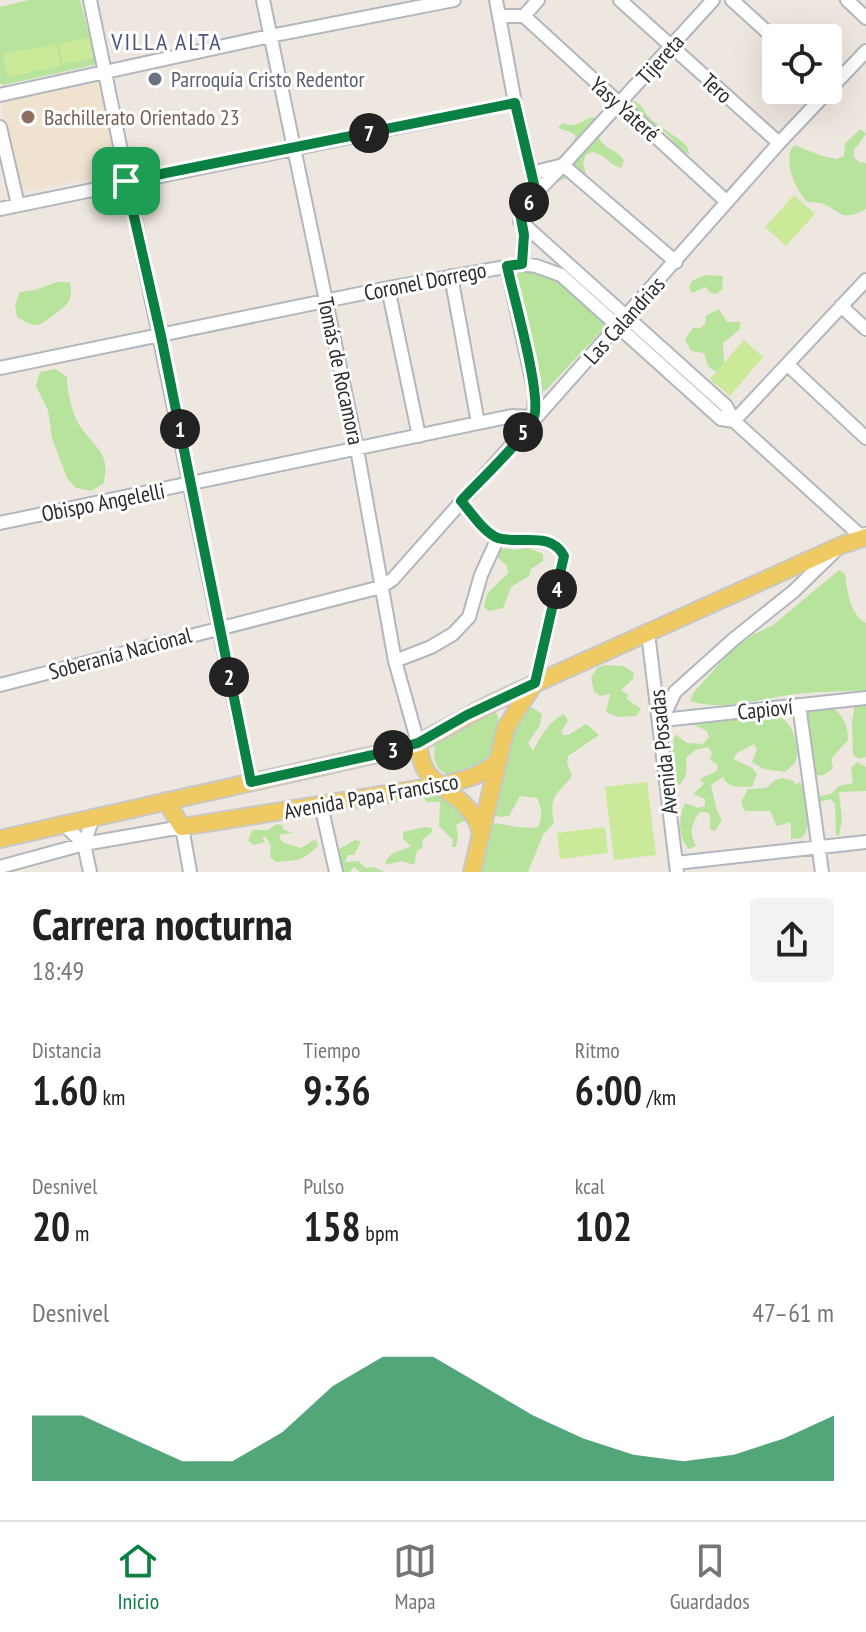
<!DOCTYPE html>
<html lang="es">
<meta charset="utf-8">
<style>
body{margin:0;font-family:"PT Sans Narrow",sans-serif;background:#f2f2f2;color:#222;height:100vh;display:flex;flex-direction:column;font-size:30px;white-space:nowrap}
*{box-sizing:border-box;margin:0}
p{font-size:26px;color:#767676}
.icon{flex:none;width:44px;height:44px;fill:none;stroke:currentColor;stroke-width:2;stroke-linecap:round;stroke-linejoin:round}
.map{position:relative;height:872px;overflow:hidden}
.details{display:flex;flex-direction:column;background:#fff;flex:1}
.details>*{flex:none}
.controls{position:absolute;left:762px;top:24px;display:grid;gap:16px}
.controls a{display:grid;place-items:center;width:80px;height:80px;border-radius:8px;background:#fff;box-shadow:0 8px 32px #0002;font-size:40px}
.pin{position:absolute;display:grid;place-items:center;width:68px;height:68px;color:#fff;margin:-34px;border-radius:16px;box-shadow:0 4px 12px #0006}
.km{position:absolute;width:40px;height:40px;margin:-20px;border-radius:50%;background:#222;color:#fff;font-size:22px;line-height:40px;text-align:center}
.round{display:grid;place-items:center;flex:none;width:84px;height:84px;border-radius:8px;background:#f2f2f2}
.head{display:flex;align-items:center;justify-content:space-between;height:136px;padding:0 32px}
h1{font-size:44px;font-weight:800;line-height:60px}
.metrics{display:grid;grid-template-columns:repeat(3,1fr);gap:12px;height:136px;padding:8px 32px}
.metrics div{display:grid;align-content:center}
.metrics b{font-size:40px;font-weight:800}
.metrics small{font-size:22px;font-weight:400}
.metrics p{font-size:22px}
.chart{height:224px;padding:16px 32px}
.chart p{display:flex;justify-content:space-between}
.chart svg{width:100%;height:144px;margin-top:8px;fill:#0b8043;opacity:.7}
.menu{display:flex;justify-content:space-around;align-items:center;height:112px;border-top:2px solid #e0e0e0;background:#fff;font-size:22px;color:#767676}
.menu a{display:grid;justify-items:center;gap:4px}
.menu .on{color:#0b8043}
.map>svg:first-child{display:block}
.education{fill:#efe3cf}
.green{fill:#b7e39d}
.pitch{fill:#caea99}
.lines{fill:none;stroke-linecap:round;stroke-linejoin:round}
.minor-casing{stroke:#b2b6bf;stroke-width:16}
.major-casing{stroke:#c8c8c8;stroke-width:20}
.minor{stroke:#fff;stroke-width:12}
.major{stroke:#efc962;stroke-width:16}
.route-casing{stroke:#fff;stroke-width:16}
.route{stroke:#0b8043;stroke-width:10}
.worship-dot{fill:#6b7280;stroke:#fff;stroke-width:3}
.education-dot{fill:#8d6e63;stroke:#fff;stroke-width:3}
.labels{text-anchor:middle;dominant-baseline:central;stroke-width:6;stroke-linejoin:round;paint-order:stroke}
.street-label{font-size:22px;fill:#2c2c2c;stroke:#fff}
.worship-label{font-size:22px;fill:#5b616d;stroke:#fff;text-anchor:start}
.education-label{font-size:22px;fill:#785e54;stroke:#fff;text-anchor:start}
.neighbourhood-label{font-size:24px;letter-spacing:2px;fill:#4d577d;stroke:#fff}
</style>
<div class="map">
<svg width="866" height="872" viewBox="0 0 866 872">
<rect width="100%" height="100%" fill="#eee7df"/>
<!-- education -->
<path class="education" d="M98,82L102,85L119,168L114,174L27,190L20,187L2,108L6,102Z"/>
<!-- green -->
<path class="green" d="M29,0H80L96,61L94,65L3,85L0,83V7Z
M630,100C643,102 643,113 652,120C658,125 685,142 688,148C689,150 688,152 689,154L682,152L667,134L628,106Z
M591,117L599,119L603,125L599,138C605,150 619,150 624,161L621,168C609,165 606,154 592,152L586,155L583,162L588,183L584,188L566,178L553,184L576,136L571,132L558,128L563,123C574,128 582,122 591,117Z
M861,129L866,134L854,150V157L859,162L866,163V209C837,224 842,209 820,203C813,202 807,204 803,197C793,184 783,158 794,145L822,156L836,159L844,156L845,143Z
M519,269L559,278L608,324L545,391L538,389L515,277Z
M705,275L723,276L722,290L716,294L709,292L706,287L692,293L689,287L692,281Z
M57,282H70C73,299 69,304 56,313C39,326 38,330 17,317L15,305L20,292L35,290Z
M719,309L727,322H741L739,330L723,343L724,365L720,371C708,371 707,364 704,353L691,351L685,339L693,328H700L705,324L706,316Z
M55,369L67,377C67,391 71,408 77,421C90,446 113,450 103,484L91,491L76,488L67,478L52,438L48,410L36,386L40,372Z
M506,548L513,550L528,548L543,554V561L531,569L529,576L511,587L503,608L489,611L484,607L487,594L508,573L507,566L497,557L499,551Z
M839,570L845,574C848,593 849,613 866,623V690C843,692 819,691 797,694C762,698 725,712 690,701L694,692L731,651L753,635L773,625Z
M605,665L623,666L634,673L633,679L621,690L628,695L627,699L641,709L636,716L618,717L606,712L610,694L600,696L594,691L591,678L597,668Z
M866,701V757L860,759L853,755L852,722L855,704Z
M528,705L542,714L540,725L528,743L533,751C540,737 549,721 564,714L568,721L561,732L563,735H568L586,724L599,735L568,756L567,763L572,776C558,795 548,794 554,823L543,835L528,872H472L489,823C506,823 520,830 538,827C543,816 542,809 537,798L520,796L509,816L500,817L494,815L491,800L505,766L501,756L508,737Z
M832,707C844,715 848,727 848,740L831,759L833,768C827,773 822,778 814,774L802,708Z
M494,709C499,715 498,718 498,726C497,779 426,795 435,745Z
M772,713C792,719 802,745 795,763L785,772L764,769L752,762L757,749L754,744L737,753L733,759L752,768L757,774L752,787C740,786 729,790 723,777L711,785L716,808L722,820L715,831L710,829V815L707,812H700C691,823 689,834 696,846L689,849C678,839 678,816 685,803L698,808L705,806V799L693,794L704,784L700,779L717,771V764L710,760L712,753L708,747L695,750L686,758C687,769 688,777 679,785L672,783L669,762L675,734L687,743L703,744L709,737L707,731L692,724L713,718Z
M857,762L866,767V791L839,792L842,819L839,836L836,835L835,804L830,799L817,803L820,796L831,794L839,786L853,783L851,768Z
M782,778L794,781L795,785L799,782C812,794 812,825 802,838L791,839V822L777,826L770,811H745L741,802L748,789L766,788L775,780Z
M461,788C469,796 467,810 466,820L456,825L458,835L456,847H452L453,840L439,826L440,802H426L424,795Z
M277,824L283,825V829L292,833L281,834L279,838L284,843L301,848L316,839L318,846C300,863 300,859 276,862L270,857L271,846L266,837H262L265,842L254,845L248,841L252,830H268Z
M425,827L432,828V832L422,840L423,847L417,851L414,865L402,861L385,865C387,852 402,851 411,846L403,839V832Z
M355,840L361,841L354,855H348L345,862L358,861L366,868L374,867L384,872H360L354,867L350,872H339L341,864L337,850Z"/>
<!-- pitch -->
<path class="pitch" d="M89,38L93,58L63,64L59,44Z
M56,44L61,66L8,77L3,54Z
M794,195L815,214L786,246L765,227Z
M744,340L763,357L730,396L710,379Z
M647,782L656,855L614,860L605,787Z
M605,827L608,853L560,859L557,833Z"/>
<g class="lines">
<!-- minor casing -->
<g class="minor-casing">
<path id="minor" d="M90,0L251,782
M263,0L357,449L395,661L418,743
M496,0L515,103L536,193L520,213L524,235L522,264
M620,0L779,143
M732,0L776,40
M847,0L866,18
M500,16H524L538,0
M524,16L727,202
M0,95L270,36L454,0
M0,127L18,205
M532,173L563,165L713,0
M536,193L563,165L676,262
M0,209L515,103
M520,221L726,406L734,421L863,538L865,534
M451,276L478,423
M388,288L419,436
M841,306L866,329
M788,365L866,438
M0,368L388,288L522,264L536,266L561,275L721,419L734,421
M734,421L866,280
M461,501C471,512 484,533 498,538C522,545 550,530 564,556L535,683
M0,523L512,416L534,417L535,393L507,266
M648,633L677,872
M395,661L431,647L453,634L469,617L481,575L498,538
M0,685L381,587L393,579L779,143L866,51
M799,705L822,872
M663,720L866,698
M660,733L665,713L675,692L734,639L794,591L835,551
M321,805L336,872
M64,825L84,844L93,818
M84,844L90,872
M676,863L866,842
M0,867L84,844L182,827L190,872"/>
</g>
<!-- major casing -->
<g class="major-casing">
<path id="major" d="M418,743C420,755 422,769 432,778C451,796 475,805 481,834
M166,801L182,827L442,785C464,780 481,776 499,761
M0,839L373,755L418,743L492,703L842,545L866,537
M472,872L506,727L534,684"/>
</g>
<!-- minor -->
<use href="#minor" class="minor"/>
<!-- major -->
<use href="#major" class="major"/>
</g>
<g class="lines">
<!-- route casing -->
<g class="route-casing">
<path id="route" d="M515,103L536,193L520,213L524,235L522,264L507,266C513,295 542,395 534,417C525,439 478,482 461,501C471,512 484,533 498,538C521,545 550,530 564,556L535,683L467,715L418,743L373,755L251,782L161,336L126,181Z"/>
</g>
<!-- route -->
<use href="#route" class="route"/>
</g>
<!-- markers -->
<circle class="worship-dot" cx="155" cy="79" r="8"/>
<circle class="education-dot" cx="28" cy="117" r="8"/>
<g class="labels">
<!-- street labels -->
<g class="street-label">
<text transform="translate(660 59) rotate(-48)">Tijereta</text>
<text transform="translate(717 88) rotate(42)">Tero</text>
<text transform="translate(625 109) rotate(42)">Yasy Yateré</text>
<text transform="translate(425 281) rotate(-11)">Coronel Dorrego</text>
<text transform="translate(624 320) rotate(-48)">Las Calandrias</text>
<text transform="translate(341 371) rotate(78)">Tomás de Rocamora</text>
<text transform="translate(103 502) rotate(-11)">Obispo Angelelli</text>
<text transform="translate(120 653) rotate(-15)">Soberanía Nacional</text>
<text transform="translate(765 709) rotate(-6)">Capioví</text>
<text transform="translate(663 752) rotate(-96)">Avenida Posadas</text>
<text transform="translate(371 796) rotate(-10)">Avenida Papa Francisco</text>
</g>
<!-- worship labels -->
<g class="worship-label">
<text x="171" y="79">Parroquía Cristo Redentor</text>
</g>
<!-- education labels -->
<g class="education-label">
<text x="44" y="117">Bachillerato Orientado 23</text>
</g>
<!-- neighbourhood labels -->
<g class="neighbourhood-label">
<text x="167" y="41">VILLA ALTA</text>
</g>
</g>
</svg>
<div class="controls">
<a><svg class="icon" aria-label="locate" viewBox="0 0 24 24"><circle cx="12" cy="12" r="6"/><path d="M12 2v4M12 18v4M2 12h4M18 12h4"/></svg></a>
</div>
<div class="pin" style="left:126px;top:181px;background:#1e9e55"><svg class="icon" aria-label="arrive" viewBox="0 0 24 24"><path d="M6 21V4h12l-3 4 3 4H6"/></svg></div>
<b class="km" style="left:180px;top:429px">1</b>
<b class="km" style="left:229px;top:677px">2</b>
<b class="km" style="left:393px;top:750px">3</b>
<b class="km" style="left:557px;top:589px">4</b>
<b class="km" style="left:523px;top:432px">5</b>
<b class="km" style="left:529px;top:202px">6</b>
<b class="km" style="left:369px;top:133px">7</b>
</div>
<section class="details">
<div class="head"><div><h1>Carrera nocturna</h1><p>18:49</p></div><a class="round"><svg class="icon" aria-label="share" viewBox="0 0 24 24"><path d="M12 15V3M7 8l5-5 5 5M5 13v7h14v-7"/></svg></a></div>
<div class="metrics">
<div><p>Distancia</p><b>1.60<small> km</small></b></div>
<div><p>Tiempo</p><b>9:36</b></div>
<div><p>Ritmo</p><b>6:00<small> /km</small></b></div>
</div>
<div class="metrics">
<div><p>Desnivel</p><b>20<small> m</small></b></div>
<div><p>Pulso</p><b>158<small> bpm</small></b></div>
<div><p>kcal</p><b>102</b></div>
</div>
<div class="chart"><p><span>Desnivel</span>47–61 m</p>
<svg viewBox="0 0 160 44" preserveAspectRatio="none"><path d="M0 44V24L10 24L20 31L30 38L40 38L50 29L60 15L70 6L80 6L90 15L100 24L110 31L120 36L130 38L140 36L150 31L160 24V44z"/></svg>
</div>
</section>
<nav class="menu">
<a class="on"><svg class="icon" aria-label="home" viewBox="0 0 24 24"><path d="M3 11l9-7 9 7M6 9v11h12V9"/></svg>Inicio</a>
<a><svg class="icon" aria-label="map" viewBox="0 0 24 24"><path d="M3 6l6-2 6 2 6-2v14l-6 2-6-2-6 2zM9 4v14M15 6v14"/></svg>Mapa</a>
<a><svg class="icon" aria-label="saved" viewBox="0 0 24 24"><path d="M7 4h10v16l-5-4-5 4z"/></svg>Guardados</a>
</nav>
